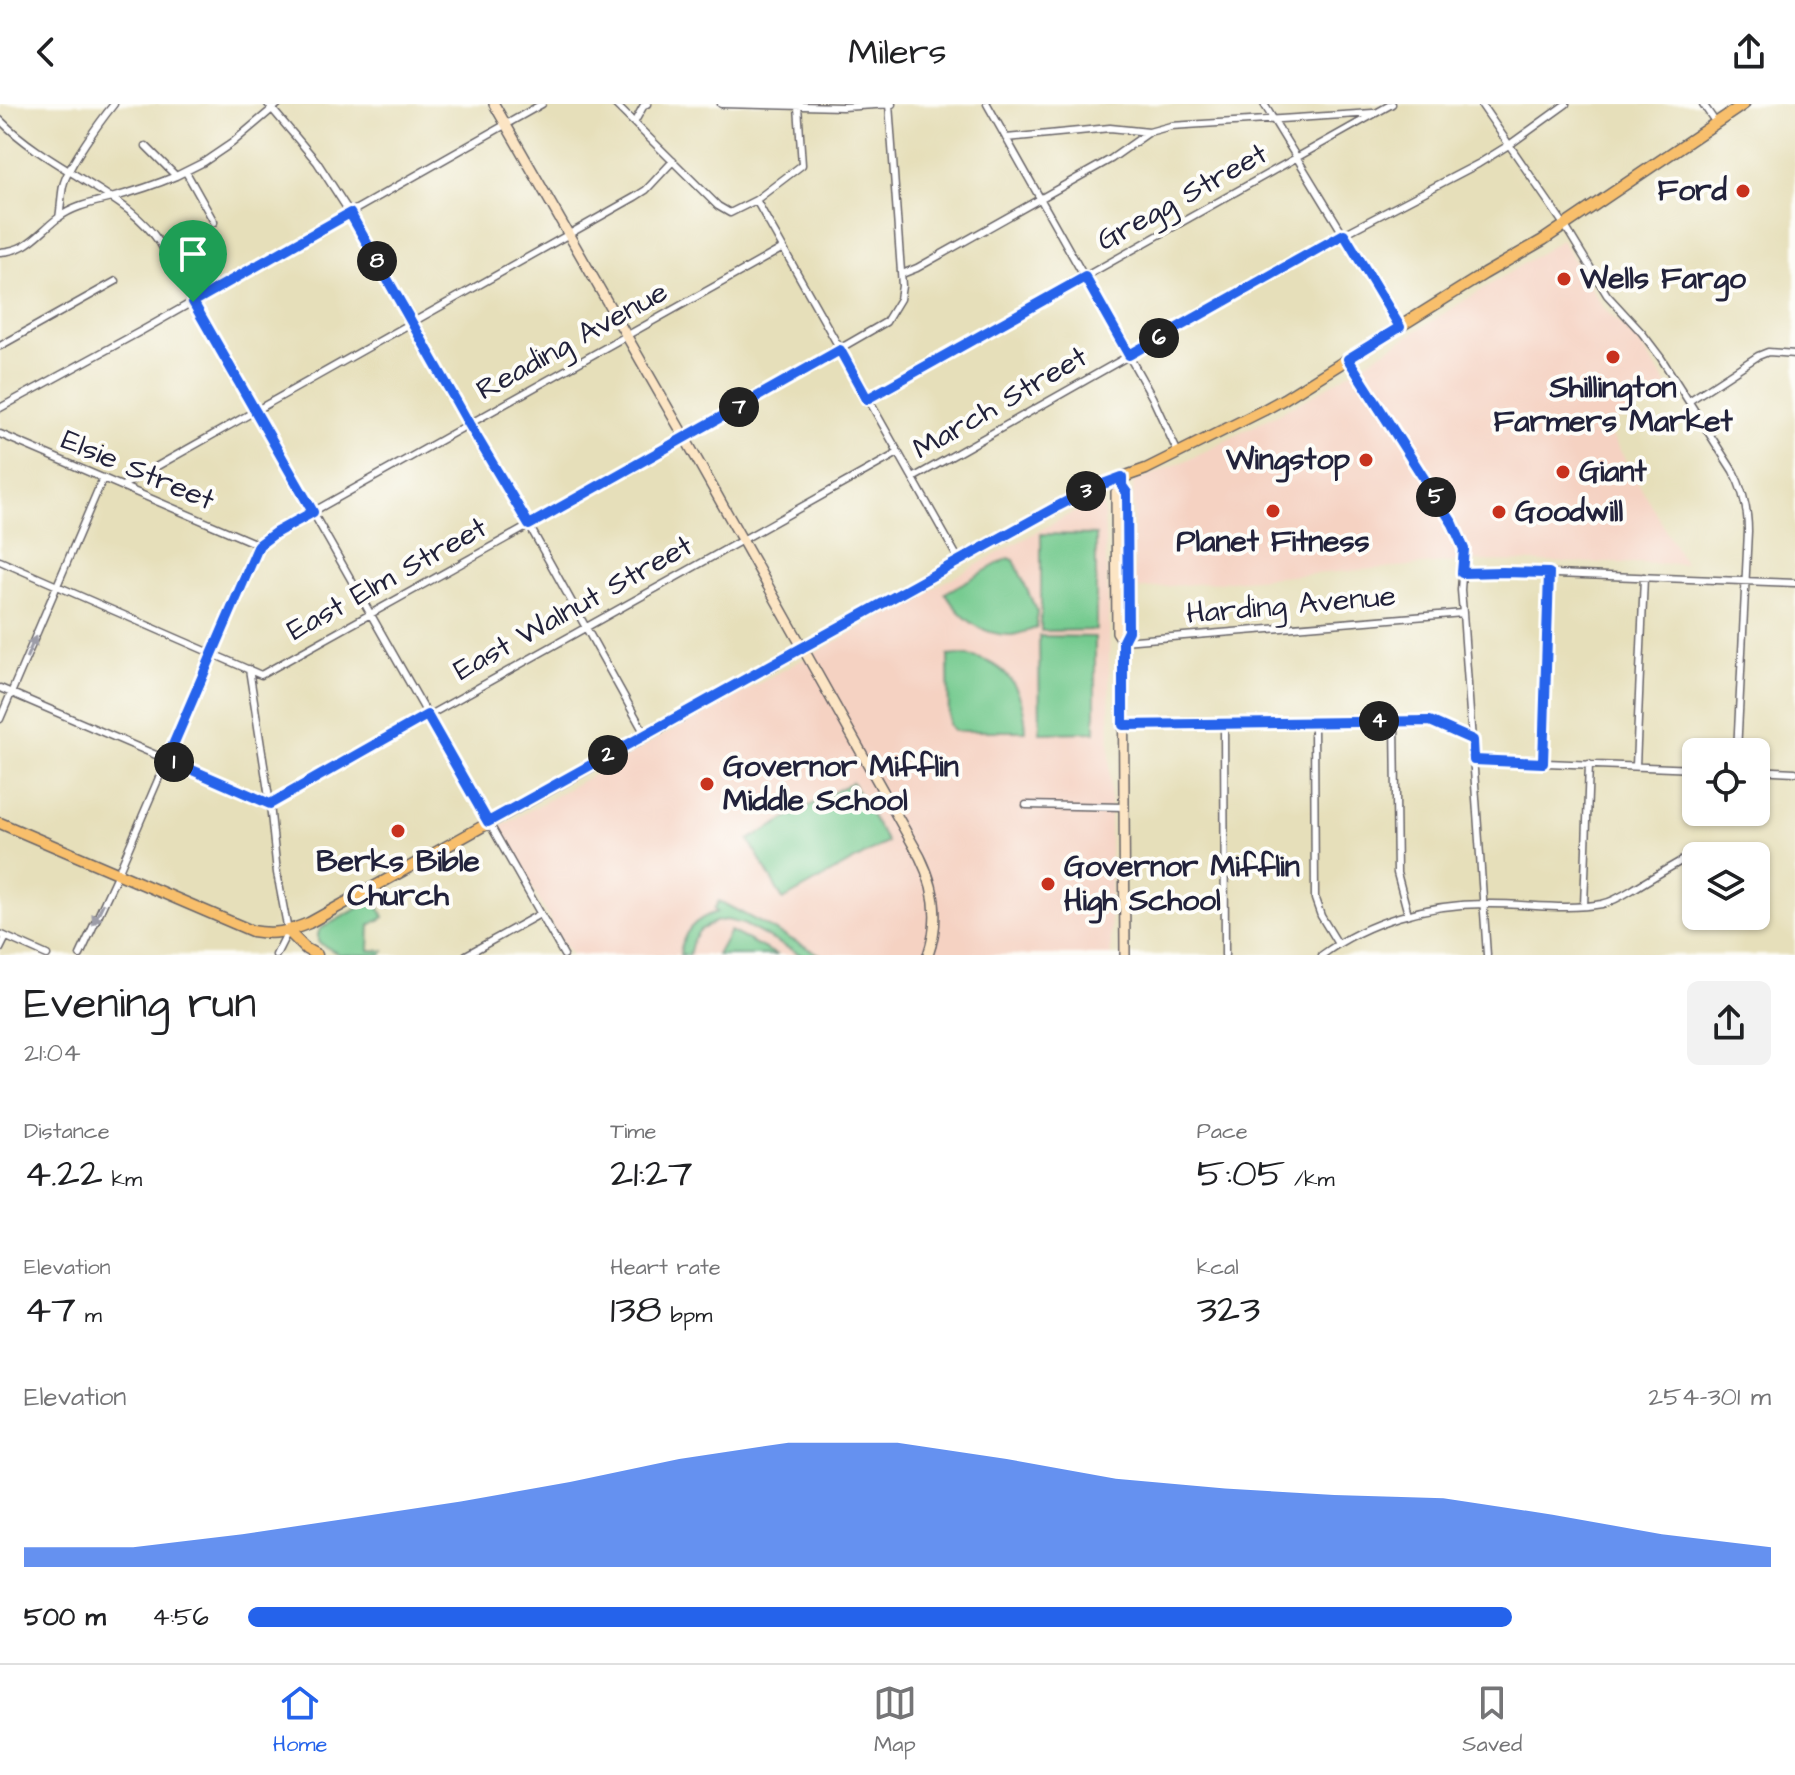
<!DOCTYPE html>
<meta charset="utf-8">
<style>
body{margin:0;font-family:"Architects Daughter",sans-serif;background:#f2f2f2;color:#202124;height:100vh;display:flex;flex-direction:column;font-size:30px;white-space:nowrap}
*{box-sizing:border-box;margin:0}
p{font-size:26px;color:#757577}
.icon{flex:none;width:44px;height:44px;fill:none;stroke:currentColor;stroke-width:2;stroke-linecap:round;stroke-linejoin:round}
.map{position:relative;height:851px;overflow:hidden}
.drawer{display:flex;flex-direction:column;background:#fff;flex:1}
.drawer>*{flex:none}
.controls{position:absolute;left:1682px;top:634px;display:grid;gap:16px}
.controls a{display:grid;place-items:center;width:88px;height:88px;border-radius:12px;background:#fff;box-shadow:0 2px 6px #0004;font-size:40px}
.pin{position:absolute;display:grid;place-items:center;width:68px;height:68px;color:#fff;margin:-82px -34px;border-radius:50% 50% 50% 0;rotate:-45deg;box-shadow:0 0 8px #0007}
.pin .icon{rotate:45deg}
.km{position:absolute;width:40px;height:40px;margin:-20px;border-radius:50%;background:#222;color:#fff;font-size:22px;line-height:40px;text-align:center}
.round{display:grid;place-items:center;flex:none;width:84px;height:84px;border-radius:12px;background:#f2f2f2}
.summary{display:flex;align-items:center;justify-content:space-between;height:136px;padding:0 24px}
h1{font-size:44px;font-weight:600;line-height:60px}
.stats{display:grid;grid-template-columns:repeat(3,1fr);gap:12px;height:136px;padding:8px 24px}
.stats div{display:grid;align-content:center}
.stats b{font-size:40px;font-weight:600}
.stats small{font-size:22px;font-weight:400}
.stats p{font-size:22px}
.chart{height:224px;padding:16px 24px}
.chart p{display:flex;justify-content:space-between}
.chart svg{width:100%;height:144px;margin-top:8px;fill:#2563eb;opacity:.7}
ul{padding:0 24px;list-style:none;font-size:26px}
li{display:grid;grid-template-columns:128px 96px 1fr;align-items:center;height:60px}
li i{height:20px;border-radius:10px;background:#2563eb}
header{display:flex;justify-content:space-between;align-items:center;height:104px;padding:0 24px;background:#fff;font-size:36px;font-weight:600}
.tabs{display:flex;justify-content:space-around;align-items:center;height:112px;border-top:2px solid #e0e0e0;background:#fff;font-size:22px;color:#757577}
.tabs a{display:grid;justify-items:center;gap:4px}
.tabs .current{color:#2563eb}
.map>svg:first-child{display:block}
.built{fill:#f5d2c2}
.grass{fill:#74ca8f;stroke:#4b7665;stroke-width:2}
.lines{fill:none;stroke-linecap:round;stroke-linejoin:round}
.street-casing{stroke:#676467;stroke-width:9}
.secondary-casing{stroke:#676467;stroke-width:12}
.primary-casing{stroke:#676467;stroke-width:13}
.street{stroke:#fff;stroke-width:6}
.secondary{stroke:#fce5c4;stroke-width:9}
.primary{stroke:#f8bf6c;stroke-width:10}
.oneway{fill:#9c9ca7}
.route-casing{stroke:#fff;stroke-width:16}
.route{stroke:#2563eb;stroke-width:10}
.poi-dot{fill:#c8321e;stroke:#fdfcf7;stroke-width:3}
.labels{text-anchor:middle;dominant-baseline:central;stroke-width:8;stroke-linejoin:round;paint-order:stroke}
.poi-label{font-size:30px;font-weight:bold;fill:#22223b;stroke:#fdfcf7;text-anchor:start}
.street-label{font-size:30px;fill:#22223b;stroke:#fdfcf7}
</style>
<header><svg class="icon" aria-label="back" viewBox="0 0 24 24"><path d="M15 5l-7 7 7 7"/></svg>Milers<svg class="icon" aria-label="share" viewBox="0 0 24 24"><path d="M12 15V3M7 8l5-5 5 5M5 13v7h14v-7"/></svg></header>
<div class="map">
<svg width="1795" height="851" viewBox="0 0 1795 851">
<rect width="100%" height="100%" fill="#fdfcf7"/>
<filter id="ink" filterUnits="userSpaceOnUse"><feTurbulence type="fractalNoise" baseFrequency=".0125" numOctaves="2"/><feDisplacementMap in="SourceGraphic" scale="16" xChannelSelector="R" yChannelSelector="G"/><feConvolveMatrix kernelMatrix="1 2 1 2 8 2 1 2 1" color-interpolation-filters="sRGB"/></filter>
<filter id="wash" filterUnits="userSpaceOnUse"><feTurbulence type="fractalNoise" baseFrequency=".006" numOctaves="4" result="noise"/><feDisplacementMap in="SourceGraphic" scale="32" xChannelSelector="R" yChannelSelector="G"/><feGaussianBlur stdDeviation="1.8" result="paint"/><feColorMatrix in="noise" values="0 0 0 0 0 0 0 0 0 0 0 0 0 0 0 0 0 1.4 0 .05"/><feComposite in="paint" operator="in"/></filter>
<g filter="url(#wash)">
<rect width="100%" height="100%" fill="#e6dfba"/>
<!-- built -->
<path class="built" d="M1561,136L1604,205L1638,237L1669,283L1607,324L1685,460L1469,457L1134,485L1133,378L1192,354L1312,292Z
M1103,392L1109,517L1111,851H572L560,836L500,723L658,634Z"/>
<!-- grass -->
<path class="grass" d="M1041,430L1096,431V526L1041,527Z
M1008,454L1014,456L1037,508V524C1029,526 1020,530 1012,531C981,532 960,513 945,489Z
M1039,532L1095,533V628L1040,629Z
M959,551C1004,554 1024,583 1026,627H954L949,621L948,552Z
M852,678L887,738L783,796L749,736Z
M375,795L384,813L370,821L369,846L384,847L382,851H340L318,838V830L320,825Z
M719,797L821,851H801L743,820L726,816L715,818L700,826L693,836L689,851H680C682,828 696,814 717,808L714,805Z
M730,827L777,851H717Z"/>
</g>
<g filter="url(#ink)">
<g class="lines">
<!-- street casing -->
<g class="street-casing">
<path id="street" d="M268,0L317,58L350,109L469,320L529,421L645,630
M615,0L718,102L730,109L756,96L802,61L798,2
M721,0L842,3L892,0
M987,0L1152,293L1178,349
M1264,0L1400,223
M1481,0L1565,122L1607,191L1642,229L1661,254L1733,367C1743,386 1748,405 1748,427L1737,648
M1703,0L1716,19
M0,16C23,39 49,55 77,72C109,93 138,107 160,139L564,851
M634,19L644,1L647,0
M1006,34L1110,24L1149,28L1171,22L1373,9
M146,42L176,72L204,58L232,39L278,0
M186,68L214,118
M756,96L959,456
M59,114C61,103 61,92 63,82C67,63 101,16 114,0
M0,148C29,146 37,130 58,114C74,102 92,99 111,94C133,88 155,81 176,72
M902,170L917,164L1111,55L1148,29
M0,242L116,177
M1348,255L1453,420L1464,445L1461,486L1463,509L1487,851
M867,295L1392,0
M1689,297L1758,252L1768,248L1795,250
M0,304L143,226L542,0
M0,330L259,441
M913,374L1344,130L1478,60L1512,39L1566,0
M122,382L635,93L646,86L673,57
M0,457L261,571L636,362L886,218L900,195L902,182L889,0
M1462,469L1502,468L1795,479
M1123,537L1463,509
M249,565L270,700L277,769L288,827L276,851
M0,584L270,700L898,349
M0,615L103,374
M1395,617L1397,769L1408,810
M1314,619L1315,795L1321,812L1338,840
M1224,620L1225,851
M1123,621L1430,617L1473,636
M1474,656L1696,665
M1543,659L1549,469
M1636,662L1644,473
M1756,666L1795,668
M1026,701L1124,703
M1584,802L1589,660
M0,830L47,851
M0,845L6,833
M80,851L118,769L259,441L275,429L783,144
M466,851L540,810
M1322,851C1368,817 1428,800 1485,800C1523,799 1563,807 1602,800C1616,797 1628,788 1640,781C1658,770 1676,760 1693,750"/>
</g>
<!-- secondary casing -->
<g class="secondary-casing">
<path id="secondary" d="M494,0L685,334L920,753C936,785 940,817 928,851
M1122,376V382L1116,388L1117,528L1123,537
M1122,382L1127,389L1128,527L1123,537L1125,851"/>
</g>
<!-- primary casing -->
<g class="primary-casing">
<path id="primary" d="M0,719L252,827C275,831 287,828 309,819L1058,402L1095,383L1146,365L1264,306L1284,295L1484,170L1543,136L1744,0
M288,827L306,845L317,851"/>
</g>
<!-- street -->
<use href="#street" class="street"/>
<!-- secondary -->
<use href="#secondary" class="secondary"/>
<!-- primary -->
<use href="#primary" class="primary"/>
</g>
<!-- one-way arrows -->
<defs><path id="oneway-solid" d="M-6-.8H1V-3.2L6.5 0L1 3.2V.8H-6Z" transform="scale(2)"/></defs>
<g class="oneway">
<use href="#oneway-solid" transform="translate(31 543) rotate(-67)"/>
<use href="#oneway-solid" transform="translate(98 810) rotate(116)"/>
</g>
</g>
<g class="lines" filter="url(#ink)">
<!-- route casing -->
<g class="route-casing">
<path id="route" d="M350,109L469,320L529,421L840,246L867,295L1085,173L1129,251L1344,130L1400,223L1348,255L1453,420L1464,445L1462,469L1502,468L1549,469L1543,659L1474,656L1473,636L1430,617L1123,621V537L1128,527L1127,389L1122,382V373L1095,383L1058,402L488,718L427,611L270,700L167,655L259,441L275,429L313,408L193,198Z"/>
</g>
<!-- route -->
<use href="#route" class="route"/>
</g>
<!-- markers -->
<g class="poi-dot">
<circle cx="1743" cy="87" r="8"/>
<circle cx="1564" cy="175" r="8"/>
<circle cx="1613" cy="253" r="8"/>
<circle cx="1366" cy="356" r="8"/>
<circle cx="1563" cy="368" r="8"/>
<circle cx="1273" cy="407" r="8"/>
<circle cx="1499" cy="408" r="8"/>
<circle cx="707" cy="680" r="8"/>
<circle cx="398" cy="727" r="8"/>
<circle cx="1048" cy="780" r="8"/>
</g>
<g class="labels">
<!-- poi labels -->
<g class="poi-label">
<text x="1727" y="87" text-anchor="end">Ford</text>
<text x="1580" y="175">Wells Fargo</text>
<text x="1613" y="284" text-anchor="middle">Shillington<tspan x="1613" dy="34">Farmers Market</tspan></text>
<text x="1350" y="356" text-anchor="end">Wingstop</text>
<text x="1579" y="368">Giant</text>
<text x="1515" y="408">Goodwill</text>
<text x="1273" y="438" text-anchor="middle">Planet Fitness</text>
<text x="723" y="663">Governor Mifflin<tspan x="723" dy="34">Middle School</tspan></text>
<text x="398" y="758" text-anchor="middle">Berks Bible<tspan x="398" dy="34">Church</tspan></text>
<text x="1064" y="763">Governor Mifflin<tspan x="1064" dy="34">High School</tspan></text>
</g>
<!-- street labels -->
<g class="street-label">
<text transform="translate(1182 93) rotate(-29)">Gregg Street</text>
<text transform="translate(572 237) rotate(-29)">Reading Avenue</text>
<text transform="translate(1000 299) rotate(-30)">March Street</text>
<text transform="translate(138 366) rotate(23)">Elsie Street</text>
<text transform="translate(387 475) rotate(-29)">East Elm Street</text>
<text transform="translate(1291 501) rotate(-5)">Harding Avenue</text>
<text transform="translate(573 504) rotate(-29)">East Walnut Street</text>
</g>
</g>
</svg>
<div class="controls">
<a><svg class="icon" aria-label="locate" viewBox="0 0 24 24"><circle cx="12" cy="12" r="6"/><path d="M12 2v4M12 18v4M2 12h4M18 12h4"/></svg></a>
<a><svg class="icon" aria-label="layers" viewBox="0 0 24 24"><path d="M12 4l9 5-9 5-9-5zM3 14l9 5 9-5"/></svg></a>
</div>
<div class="pin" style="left:193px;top:198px;background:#1e9e55"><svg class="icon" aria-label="arrive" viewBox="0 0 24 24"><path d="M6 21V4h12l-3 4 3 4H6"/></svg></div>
<b class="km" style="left:174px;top:658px">1</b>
<b class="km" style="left:608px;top:651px">2</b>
<b class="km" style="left:1086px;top:387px">3</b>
<b class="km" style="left:1379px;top:617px">4</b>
<b class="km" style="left:1436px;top:393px">5</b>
<b class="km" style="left:1159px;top:234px">6</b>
<b class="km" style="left:739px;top:303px">7</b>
<b class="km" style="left:377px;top:157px">8</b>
</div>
<section class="drawer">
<div class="summary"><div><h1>Evening run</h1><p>21:04</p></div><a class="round"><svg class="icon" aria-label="share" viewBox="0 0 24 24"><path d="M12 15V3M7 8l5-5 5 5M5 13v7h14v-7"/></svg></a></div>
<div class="stats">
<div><p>Distance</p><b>4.22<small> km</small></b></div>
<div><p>Time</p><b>21:27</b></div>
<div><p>Pace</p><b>5:05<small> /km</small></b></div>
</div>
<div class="stats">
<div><p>Elevation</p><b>47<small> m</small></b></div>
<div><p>Heart rate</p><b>138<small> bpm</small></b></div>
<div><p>kcal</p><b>323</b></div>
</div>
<div class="chart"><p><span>Elevation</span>254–301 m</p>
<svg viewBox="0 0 160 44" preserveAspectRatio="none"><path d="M0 44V38L10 38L20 34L30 29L40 24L50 18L60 11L70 6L80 6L90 11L100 17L110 20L120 22L130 23L140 28L150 34L160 38V44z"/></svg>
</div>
<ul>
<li><b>500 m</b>4:56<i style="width:83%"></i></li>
</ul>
</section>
<nav class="tabs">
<a class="current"><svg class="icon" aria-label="home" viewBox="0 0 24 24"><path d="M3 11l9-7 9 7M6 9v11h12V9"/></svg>Home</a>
<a><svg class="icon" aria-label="map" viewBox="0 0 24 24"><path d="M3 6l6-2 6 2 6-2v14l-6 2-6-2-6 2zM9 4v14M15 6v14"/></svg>Map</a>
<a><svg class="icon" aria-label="saved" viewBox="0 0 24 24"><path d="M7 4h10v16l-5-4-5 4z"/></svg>Saved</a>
</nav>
